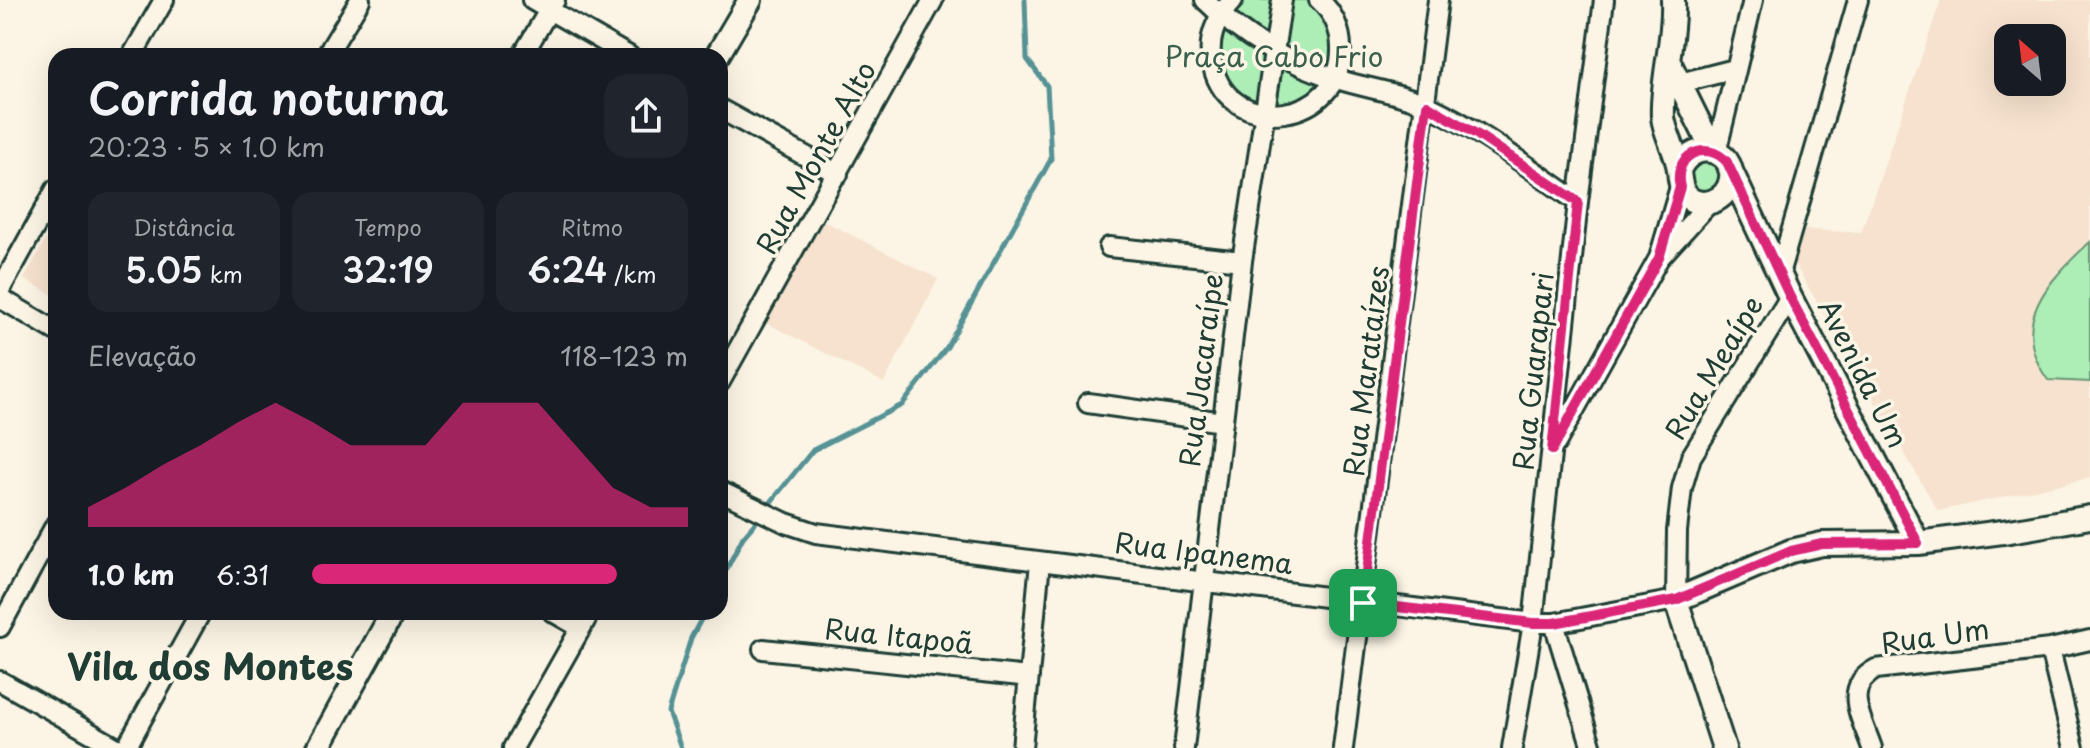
<!DOCTYPE html>
<html lang="pt">
<meta charset="utf-8">
<style>
body{margin:0;font-family:"Playpen Sans",sans-serif;background:#20242c;color:#f1f3f6;height:100vh;display:flex;flex-direction:column;font-size:30px;white-space:nowrap}
*{box-sizing:border-box;margin:0}
p{font-size:26px;color:#9ea1a6}
.icon{flex:none;width:44px;height:44px;fill:none;stroke:currentColor;stroke-width:2;stroke-linecap:round;stroke-linejoin:round}
.map{position:relative;flex:1;overflow:hidden}
.side{position:absolute;left:48px;top:48px;width:680px;height:572px;display:flex;flex-direction:column;background:#171b24;border-radius:24px;box-shadow:0 8px 32px #0002}
.side>*{flex:none}
.needle{width:52px;rotate:332deg}
.buttons{position:absolute;left:1994px;top:24px;display:grid;gap:16px}
.buttons a{display:grid;place-items:center;width:72px;height:72px;border-radius:16px;background:#171b24;box-shadow:0 8px 32px #0002;font-size:40px}
.pin{position:absolute;display:grid;place-items:center;width:68px;height:68px;color:#fff;margin:-34px;border-radius:16px;box-shadow:0 4px 12px #0006}
.round{display:grid;place-items:center;flex:none;width:84px;height:84px;border-radius:24px;background:#20242c}
.headline{display:flex;align-items:center;justify-content:space-between;height:136px;padding:0 40px}
h1{font-size:44px;font-weight:600;line-height:60px}
.figures{display:grid;grid-template-columns:repeat(3,1fr);gap:12px;height:136px;padding:8px 40px}
.figures div{display:grid;align-content:center;border-radius:20px;background:#20242c;text-align:center}
.figures b{font-size:34px;font-weight:600}
.figures small{font-size:22px;font-weight:400}
.figures p{font-size:22px}
.chart{height:224px;padding:16px 40px}
.chart p{display:flex;justify-content:space-between}
.chart svg{width:100%;height:144px;margin-top:8px;fill:#db2777;opacity:.7}
ul{padding:0 40px;list-style:none;font-size:26px}
li{display:grid;grid-template-columns:128px 96px 1fr;align-items:center;height:60px}
li i{height:20px;border-radius:10px;background:#db2777}
.map>svg:first-child{display:block}
.built{fill:#f6e2ce;fill-rule:evenodd}
.green{fill:#adedb6;stroke:#669575;stroke-width:2}
.lines{fill:none;stroke-linecap:round;stroke-linejoin:round}
.stream{stroke:#569295;stroke-width:5}
.minor-casing{stroke:#1f3d34;stroke-width:24}
.tertiary-casing{stroke:#1f3d34;stroke-width:28}
.minor{stroke:#fcf5e5;stroke-width:18}
.tertiary{stroke:#fcf5e5;stroke-width:22}
.route-casing{stroke:#fff;stroke-width:16}
.route{stroke:#db2777;stroke-width:10}
.labels{text-anchor:middle;dominant-baseline:central;stroke-width:7;stroke-linejoin:round;paint-order:stroke}
.park-label{font-size:28px;fill:#3b604e;stroke:#fcf5e5}
.street-label{font-size:28px;fill:#1f3d34;stroke:#fcf5e5}
.district-label{font-size:36px;font-weight:bold;fill:#1f3d34;stroke:#fcf5e5}
</style>
<div class="map">
<svg width="2090" height="748" viewBox="0 0 2090 748">
<rect width="100%" height="100%" fill="#fcf5e5"/>
<filter id="ink" filterUnits="userSpaceOnUse"><feTurbulence type="fractalNoise" baseFrequency=".0125" numOctaves="2"/><feDisplacementMap in="SourceGraphic" scale="16" xChannelSelector="R" yChannelSelector="G"/><feConvolveMatrix kernelMatrix="1 2 1 2 8 2 1 2 1" color-interpolation-filters="sRGB"/></filter>
<g filter="url(#ink)">
<!-- built -->
<path class="built" d="M1941,0H2090V242L2056,274L2048,380L2090,382V478L1938,511L1793,261L1799,229L1861,233ZM2008,38H2052V82H2008Z
M820,219L938,279L884,383L766,323Z
M56,221V297L24,279Z"/>
<!-- green -->
<path class="green" d="M1241,0H1307C1368,39 1317,129 1249,105C1238,101 1227,83 1219,75L1216,33Z
M1694,158L1721,162L1722,190L1696,196L1684,168Z
M2090,242V382L2048,380C2007,323 2048,281 2090,242Z"/>
<g class="lines">
<!-- stream -->
<path class="stream" d="M771,502L813,450L902,405L947,347L1051,159L1047,86L1027,59L1025,0
M720,582L743,537L756,522
M681,748L668,712L691,638L705,612"/>
<!-- minor casing -->
<g class="minor-casing">
<path id="minor" d="M532,0L629,56
M1205,0C1242,37 1290,65 1340,80C1369,89 1402,93 1429,106C1482,131 1530,169 1578,202
M1233,0C1215,19 1206,41 1213,67C1231,140 1343,123 1341,48C1341,30 1333,12 1319,0
M132,56L164,0
M326,56L360,0
M522,56L555,0
M1670,89L1680,83L1735,69
M720,109L838,174
M1716,153L1753,0
M1109,247L1242,261
M1661,256L1710,202
M1779,274L1858,0
M0,290L56,189
M0,298L56,331
M720,382L933,0
M1088,403L1223,422
M1556,443L1659,258L1680,187
M720,491L786,523L816,533L1533,623H1554L1676,600L1677,531L1682,488L1691,457L1790,297
M553,612L581,628
M1554,623L1592,748
M0,627L56,524
M763,649L1029,677
M2050,649L2074,748
M0,681L117,748
M126,748L201,612
M513,748L590,612
M1022,748L1040,562
M1184,748L1242,261L1282,0
M1343,748L1438,0
M1512,748L1533,623L1578,202L1604,0
M1872,748C1862,718 1841,688 1876,669L2050,649L2090,640"/>
</g>
<!-- tertiary casing -->
<g class="tertiary-casing">
<path id="tertiary" d="M1673,0C1675,39 1661,82 1663,117C1665,135 1677,152 1679,170C1680,186 1683,203 1705,203C1715,202 1725,196 1729,186C1742,153 1695,134 1679,170
M717,56L750,0
M1670,64L1713,151
M1730,169L1790,297L1918,543
M318,748L393,612
M1724,748L1676,600L1791,551L1822,544L1918,543L2010,531L2090,517"/>
</g>
<!-- minor -->
<use href="#minor" class="minor"/>
<!-- tertiary -->
<use href="#tertiary" class="tertiary"/>
</g>
</g>
<g class="lines" filter="url(#ink)">
<!-- route casing -->
<g class="route-casing">
<path id="route" d="M1427,105L1478,135L1578,202L1552,450L1659,258L1680,187C1672,156 1705,138 1727,162L1790,297L1918,543L1822,544L1791,551L1676,600L1554,623H1533L1363,603Z"/>
</g>
<!-- route -->
<use href="#route" class="route"/>
</g>
<g class="labels">
<!-- park labels -->
<g class="park-label">
<text x="1274" y="55">Praça Cabo Frio</text>
</g>
<!-- street labels -->
<g class="street-label">
<text transform="translate(815 157) rotate(-61)">Rua Monte Alto</text>
<text transform="translate(1713 367) rotate(-59)">Rua Meaípe</text>
<text transform="translate(1200 370) rotate(-83)">Rua Jacaraípe</text>
<text transform="translate(1365 371) rotate(-83)">Rua Marataízes</text>
<text transform="translate(1532 371) rotate(-84)">Rua Guarapari</text>
<text transform="translate(1864 373) rotate(63)">Avenida Um</text>
<text transform="translate(1204 552) rotate(7)">Rua Ipanema</text>
<text transform="translate(899 635) rotate(6)">Rua Itapoã</text>
<text transform="translate(1935 635) rotate(-8)">Rua Um</text>
</g>
<!-- district labels -->
<g class="district-label">
<text x="210" y="665">Vila dos Montes</text>
</g>
</g>
</svg>
<div class="buttons">
<a><svg class="needle" viewBox="-14 -14 28 28"><path d="M0-13l5 13h-10z" fill="#e53935"/><path d="M0 13l5-13h-10z" fill="#9ea1a6"/></svg></a>
</div>
<div class="pin" style="left:1363px;top:603px;background:#1e9e55"><svg class="icon" aria-label="arrive" viewBox="0 0 24 24"><path d="M6 21V4h12l-3 4 3 4H6"/></svg></div>
<section class="side">
<div class="headline"><div><h1>Corrida noturna</h1><p>20:23 · 5 × 1.0 km</p></div><a class="round"><svg class="icon" aria-label="share" viewBox="0 0 24 24"><path d="M12 15V3M7 8l5-5 5 5M5 13v7h14v-7"/></svg></a></div>
<div class="figures">
<div><p>Distância</p><b>5.05<small> km</small></b></div>
<div><p>Tempo</p><b>32:19</b></div>
<div><p>Ritmo</p><b>6:24<small> /km</small></b></div>
</div>
<div class="chart"><p><span>Elevação</span>118–123 m</p>
<svg viewBox="0 0 160 44" preserveAspectRatio="none"><path d="M0 44V38L10 32L20 25L30 19L40 12L50 6L60 12L70 19L80 19L90 19L100 6L110 6L120 6L130 19L140 32L150 38L160 38V44z"/></svg>
</div>
<ul>
<li><b>1.0 km</b>6:31<i style="width:81%"></i></li>
</ul>
</section>
</div>
